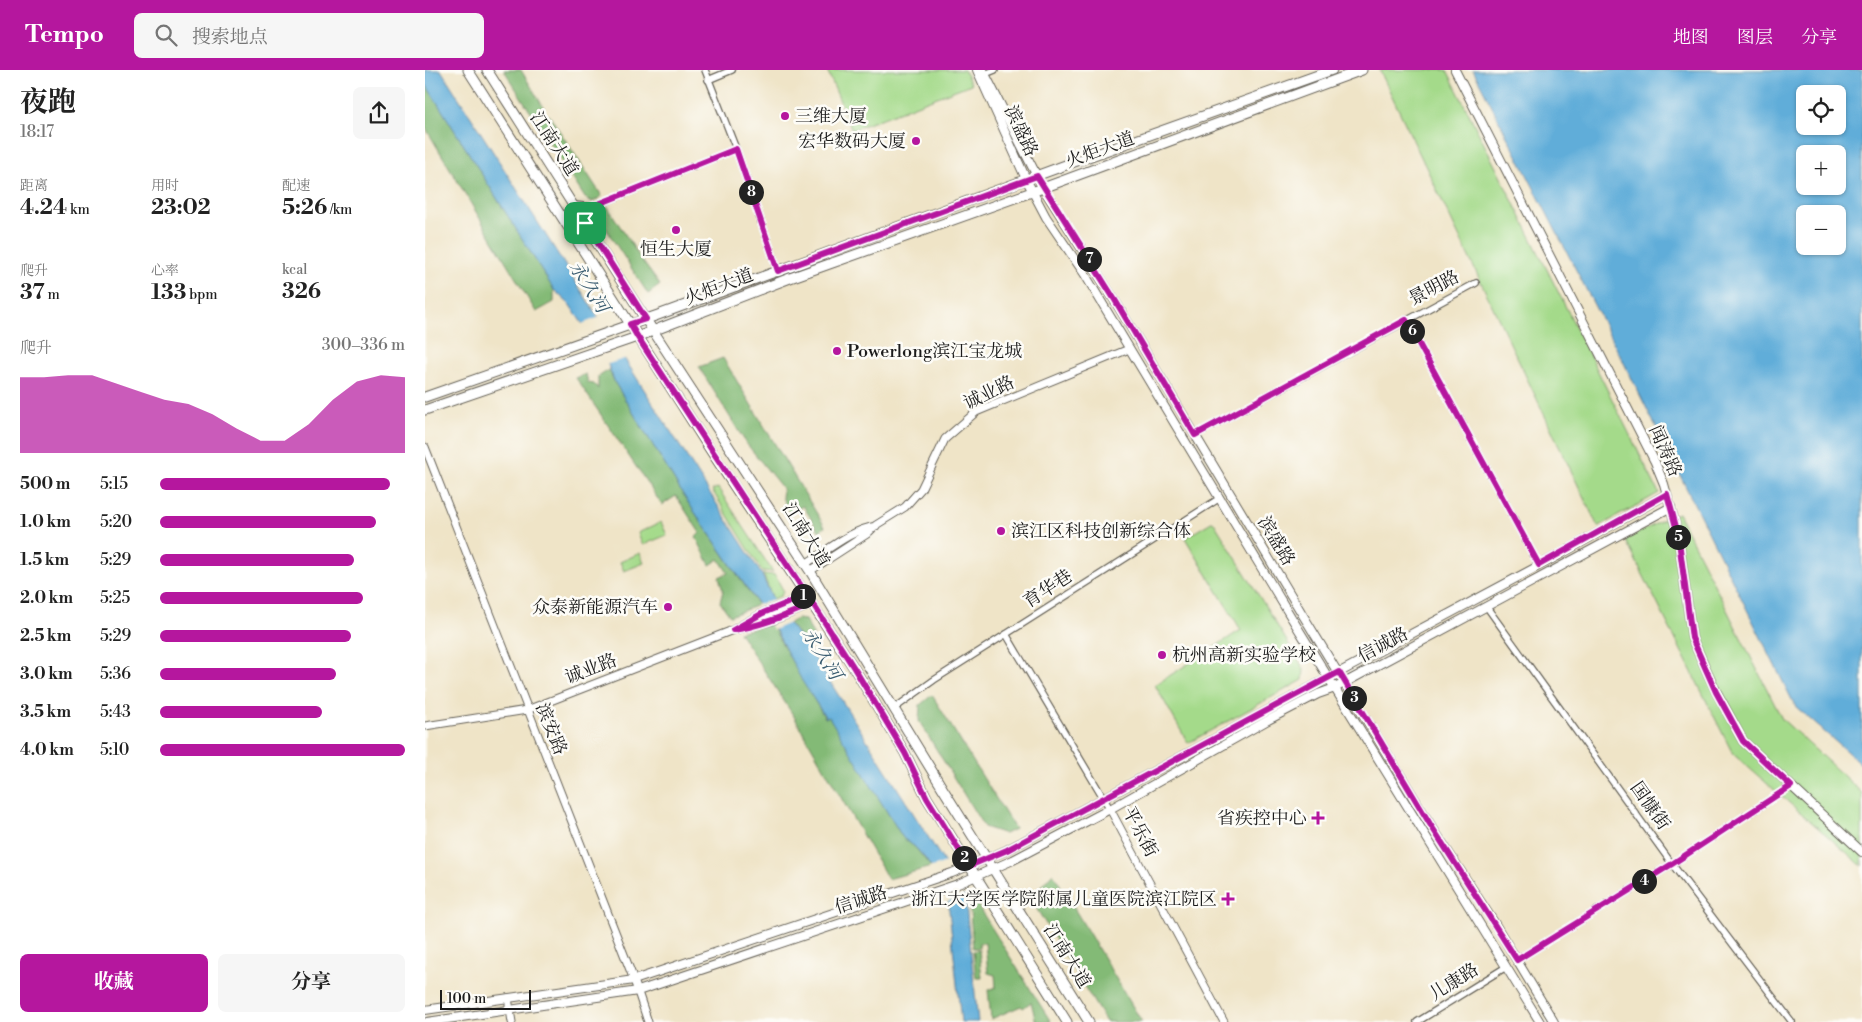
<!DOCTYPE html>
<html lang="zh">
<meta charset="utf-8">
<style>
body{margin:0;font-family:"Libre Bodoni","Noto Serif SC",serif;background:#f6f6f6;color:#222;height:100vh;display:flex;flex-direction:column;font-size:19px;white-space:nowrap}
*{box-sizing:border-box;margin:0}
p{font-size:16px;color:#767676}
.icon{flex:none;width:28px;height:28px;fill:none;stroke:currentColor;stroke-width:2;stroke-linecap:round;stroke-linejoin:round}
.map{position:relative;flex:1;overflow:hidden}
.side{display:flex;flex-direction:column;background:#fff;width:425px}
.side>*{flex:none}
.fabs{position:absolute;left:1371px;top:15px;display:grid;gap:10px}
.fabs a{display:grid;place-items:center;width:50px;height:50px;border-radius:8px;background:#fff;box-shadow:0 1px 4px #0004;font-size:25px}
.scale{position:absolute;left:15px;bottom:12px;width:91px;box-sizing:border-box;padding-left:5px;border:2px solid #1c1c1c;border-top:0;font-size:14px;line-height:18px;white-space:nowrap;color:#1c1c1c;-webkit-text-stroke:4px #fdfcf7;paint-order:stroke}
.pin{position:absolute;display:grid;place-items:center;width:42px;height:42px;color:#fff;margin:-21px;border-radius:10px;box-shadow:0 2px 8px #0006}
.km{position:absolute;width:25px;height:25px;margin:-12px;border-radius:50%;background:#222;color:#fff;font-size:14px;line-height:25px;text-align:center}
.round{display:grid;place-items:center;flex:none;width:52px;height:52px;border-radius:8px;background:#f6f6f6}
.summary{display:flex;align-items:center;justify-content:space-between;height:85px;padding:0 20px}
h1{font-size:28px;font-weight:700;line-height:38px}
.figures{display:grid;grid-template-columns:repeat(3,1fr);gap:8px;height:85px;padding:5px 20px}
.figures div{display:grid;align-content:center}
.figures b{font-size:21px;font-weight:700}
.figures small{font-size:14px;font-weight:400}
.figures p{font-size:14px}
.chart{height:140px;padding:10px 20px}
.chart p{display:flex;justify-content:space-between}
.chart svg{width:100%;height:90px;margin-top:5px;fill:#b5179e;opacity:.7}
.action{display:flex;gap:10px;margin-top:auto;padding:10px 20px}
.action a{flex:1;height:58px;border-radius:8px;background:#b5179e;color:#fff;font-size:20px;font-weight:700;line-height:58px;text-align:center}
.action a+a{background:#f6f6f6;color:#222}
ul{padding:0 20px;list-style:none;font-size:16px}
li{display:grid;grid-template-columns:80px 60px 1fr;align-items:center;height:38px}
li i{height:12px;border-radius:6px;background:#b5179e}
header{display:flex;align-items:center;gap:30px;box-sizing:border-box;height:70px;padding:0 25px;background:#b5179e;color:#fff}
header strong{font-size:24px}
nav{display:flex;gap:28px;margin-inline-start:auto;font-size:18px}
.search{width:350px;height:45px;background:#f6f6f6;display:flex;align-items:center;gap:12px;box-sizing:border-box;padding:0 18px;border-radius:8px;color:#767676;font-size:19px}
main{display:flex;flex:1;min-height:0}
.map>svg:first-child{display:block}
.green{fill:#a4da8a;stroke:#607b53}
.forest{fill:#83ba76;stroke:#506b49}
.water{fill:#60add9;stroke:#3e647a;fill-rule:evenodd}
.pier{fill:#efe4c7}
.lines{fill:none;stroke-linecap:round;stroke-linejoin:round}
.minor-casing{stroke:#666258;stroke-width:8}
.tertiary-casing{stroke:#666258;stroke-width:9}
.secondary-casing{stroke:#666258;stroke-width:10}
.primary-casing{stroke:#666258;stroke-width:11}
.minor{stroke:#fff;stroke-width:5.5}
.tertiary{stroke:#fff;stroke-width:7}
.secondary{stroke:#fff;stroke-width:8}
.primary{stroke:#fff;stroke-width:9}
.route-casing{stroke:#fff;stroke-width:10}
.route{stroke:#b5179e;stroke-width:6}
.poi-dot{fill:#b5179e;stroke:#fdfcf7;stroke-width:2}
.labels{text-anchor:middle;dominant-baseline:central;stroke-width:5;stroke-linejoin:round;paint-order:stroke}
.poi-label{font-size:18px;fill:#1c1c1c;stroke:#fdfcf7;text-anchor:start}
.street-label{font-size:18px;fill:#1c1c1c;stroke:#fdfcf7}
.water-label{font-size:19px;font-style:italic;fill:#3b5d71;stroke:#fdfcf7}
</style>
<header>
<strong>Tempo</strong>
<div class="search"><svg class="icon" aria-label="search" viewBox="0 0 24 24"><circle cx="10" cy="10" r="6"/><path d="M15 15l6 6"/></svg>搜索地点</div>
<nav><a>地图</a><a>图层</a><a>分享</a></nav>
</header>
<main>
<section class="side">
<div class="summary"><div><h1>夜跑</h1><p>18:17</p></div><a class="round"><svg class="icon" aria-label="share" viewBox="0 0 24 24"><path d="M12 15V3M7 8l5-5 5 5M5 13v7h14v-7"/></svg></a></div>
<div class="figures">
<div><p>距离</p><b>4.24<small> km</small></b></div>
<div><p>用时</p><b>23:02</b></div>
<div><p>配速</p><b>5:26<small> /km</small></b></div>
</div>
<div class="figures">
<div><p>爬升</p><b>37<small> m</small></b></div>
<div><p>心率</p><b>133<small> bpm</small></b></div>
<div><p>kcal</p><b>326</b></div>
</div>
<div class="chart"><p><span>爬升</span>300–336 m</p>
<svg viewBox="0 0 160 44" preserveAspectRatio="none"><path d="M0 44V7L10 7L20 6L30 6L40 10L50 14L60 18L70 20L80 25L90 32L100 38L110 38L120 30L130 18L140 9L150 6L160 7V44z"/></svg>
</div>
<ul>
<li><b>500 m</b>5:15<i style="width:94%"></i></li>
<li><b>1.0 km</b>5:20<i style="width:88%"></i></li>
<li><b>1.5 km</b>5:29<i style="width:79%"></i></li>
<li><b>2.0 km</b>5:25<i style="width:83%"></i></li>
<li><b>2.5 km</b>5:29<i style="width:78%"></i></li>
<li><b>3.0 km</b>5:36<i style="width:72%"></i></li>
<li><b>3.5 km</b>5:43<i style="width:66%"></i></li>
<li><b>4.0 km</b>5:10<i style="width:100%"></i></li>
</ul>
<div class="action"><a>收藏</a><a>分享</a></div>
</section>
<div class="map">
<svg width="1437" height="952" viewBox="0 0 1437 952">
<rect width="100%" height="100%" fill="#fdfcf7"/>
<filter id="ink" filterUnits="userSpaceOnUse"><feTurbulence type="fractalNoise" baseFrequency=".02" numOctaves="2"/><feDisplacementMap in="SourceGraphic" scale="10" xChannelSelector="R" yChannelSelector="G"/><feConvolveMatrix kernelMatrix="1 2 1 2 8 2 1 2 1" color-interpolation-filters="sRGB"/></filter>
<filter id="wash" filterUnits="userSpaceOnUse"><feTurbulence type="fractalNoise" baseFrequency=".0096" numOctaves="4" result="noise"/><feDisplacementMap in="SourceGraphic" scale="20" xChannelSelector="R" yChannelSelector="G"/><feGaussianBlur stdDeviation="1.12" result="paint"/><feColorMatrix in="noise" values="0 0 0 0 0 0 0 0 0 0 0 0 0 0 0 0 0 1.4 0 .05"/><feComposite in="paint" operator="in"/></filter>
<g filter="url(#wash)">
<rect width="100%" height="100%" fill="#efe4c7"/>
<!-- green -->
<path class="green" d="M402,0H539L546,14L427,60Z
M959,0H1022L1234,423L1173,457L955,1Z
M293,418L348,502L337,501L287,420Z
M1253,443L1357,649L1437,723V796L1308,684L1200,469Z
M788,451L879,599L878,610L763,673L730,615L816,560L760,468Z
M236,452L242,465L218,475L213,463Z
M215,483L219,493L199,501L195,492Z
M338,504L350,505L358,520L356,526L348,529Z"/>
<!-- forest -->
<path class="forest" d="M79,0H96L119,38L108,46Z
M0,13L129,220V232L111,242L0,57Z
M124,45L177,126L168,132L160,128L112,53Z
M182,136L218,192L235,215L223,224L172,145Z
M298,288L400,457L394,461L378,436L364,443L357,427L358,419L321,373L274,297Z
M184,300L190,313L262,431L333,535L305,546L295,532L298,521L294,507L303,503L294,489L285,495L271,467L275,463L251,426L237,435L151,308L161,304L163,313L169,314L173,319V307Z
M372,549L380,550L388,564L387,573L382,575L364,553Z
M346,554L378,611L400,648L404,646L478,768L490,777L506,797L463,809L370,648L314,562Z
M507,625L590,759L580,764L559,757L494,651L495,635Z
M628,803L717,952H681L605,828Z
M544,828H548L626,952H611L606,932L598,938L596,936L566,949L563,920L571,917L570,905L563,903L560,873H554V878H548Z
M554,880L557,908H551L548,881Z"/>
<!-- water -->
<path class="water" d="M0,0H16L337,505C349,534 360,551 381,574L540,825L553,952H536L523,831L506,797L499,787L490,777L478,768L404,647L401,648L377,611L350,559L262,431L190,313L180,287L144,234L129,220L0,13Z
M1048,0H1437V695L1370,636L1198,291ZM1380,24H1412V56H1380ZM1380,84H1412V116H1380ZM1380,144H1412V176H1380Z"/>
<!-- pier -->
<path class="pier" d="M175,247L189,267L202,288L180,295L178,288L154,255Z
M349,529L365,553L348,560L331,535Z
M521,792L541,825L522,832L504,798Z"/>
</g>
<g filter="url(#ink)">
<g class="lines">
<!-- minor casing -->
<g class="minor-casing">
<path id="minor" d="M280,0L311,79L353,201
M560,4L570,0
M283,10L307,0
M149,135L167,137L311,79
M160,153L166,137
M981,250L1114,495
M770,365L1051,213
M1061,536L1247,794L1367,952
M581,564L685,739
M470,638L509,610L795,428
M1092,890L1247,794L1366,716
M992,952L1081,897"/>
</g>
<!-- tertiary casing -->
<g class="tertiary-casing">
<path id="tertiary" d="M0,377L209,910L223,952
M380,494C402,481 425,460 451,456
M385,501L442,464L451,455L480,437L496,419L520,369L551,342L704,279
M314,559L346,551L388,534
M0,656L102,640L308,560L338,543L382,525
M685,739L799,952
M83,928L87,952"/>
</g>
<!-- secondary casing -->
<g class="secondary-casing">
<path id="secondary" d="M552,0L601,109L621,147L659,203L866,547L1115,952
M558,0L618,118L690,231L876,542L1005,754L1070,854L1129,952
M1030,0L1230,392L1239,414L1253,464L1267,568L1291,621L1318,671L1437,782
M0,940L209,910L527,803L582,780L1134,485L1242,424
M2,952L213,921L533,814L588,790L685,739L843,650L893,624L910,618L1246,437"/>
</g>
<!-- primary casing -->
<g class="primary-casing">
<path id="primary" d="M43,0L286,381L429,598L480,683L502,728L642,952
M62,0L212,236L385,501L518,719L664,952
M0,327L233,245L638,96L907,0
M0,340L212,267L365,208L618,118L937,0"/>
</g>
<!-- minor -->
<use href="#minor" class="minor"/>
<!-- tertiary -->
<use href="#tertiary" class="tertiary"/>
<!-- secondary -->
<use href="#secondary" class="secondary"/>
<!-- primary -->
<use href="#primary" class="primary"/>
</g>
</g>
<g class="lines" filter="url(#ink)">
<!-- route casing -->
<g class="route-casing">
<path id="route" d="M311,79L353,201L612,106L690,230L770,365L981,250L1114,495L1242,424L1253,464L1267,568L1291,622L1318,671L1366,716L1247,794L1092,890L1005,754L914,602L582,780L544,796L502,728L480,683L429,598L388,534C361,545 336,556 308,560L338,543L382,525L212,266L205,254L221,249L160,153L166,137Z"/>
</g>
<!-- route -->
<use href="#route" class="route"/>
</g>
<!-- markers -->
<g class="poi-dot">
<circle cx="360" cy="46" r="5"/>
<circle cx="491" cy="71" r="5"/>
<circle cx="251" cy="160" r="5"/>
<circle cx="412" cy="281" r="5"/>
<circle cx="576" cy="461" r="5"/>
<circle cx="243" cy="537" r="5"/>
<circle cx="737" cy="585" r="5"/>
<path d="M890.5 740.5h5v5h5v5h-5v5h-5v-5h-5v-5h5z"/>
<path d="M800.5 821.5h5v5h5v5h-5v5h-5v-5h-5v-5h5z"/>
</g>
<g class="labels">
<!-- poi labels -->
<g class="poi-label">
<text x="370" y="46">三维大厦</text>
<text x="481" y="71" text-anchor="end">宏华数码大厦</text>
<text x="251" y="179" text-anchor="middle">恒生大厦</text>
<text x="422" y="281">Powerlong滨江宝龙城</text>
<text x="586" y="461">滨江区科技创新综合体</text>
<text x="233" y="537" text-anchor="end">众泰新能源汽车</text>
<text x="747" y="585">杭州高新实验学校</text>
<text x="882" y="748" text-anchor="end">省疾控中心</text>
<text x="792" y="829" text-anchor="end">浙江大学医学院附属儿童医院滨江院区</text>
</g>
<!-- street labels -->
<g class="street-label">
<text transform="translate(596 61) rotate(65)">滨盛路</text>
<text transform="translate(129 74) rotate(57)">江南大道</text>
<text transform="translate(675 80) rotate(-20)">火炬大道</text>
<text transform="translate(294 217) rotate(-21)">火炬大道</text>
<text transform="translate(1009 218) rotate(-28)">景明路</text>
<text transform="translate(564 323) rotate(-26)">诚业路</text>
<text transform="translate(1240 381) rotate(66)">闻涛路</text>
<text transform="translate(381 465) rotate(58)">江南大道</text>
<text transform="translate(851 471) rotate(59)">滨盛路</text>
<text transform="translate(623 519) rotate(-33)">育华巷</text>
<text transform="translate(958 575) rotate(-28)">信诚路</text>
<text transform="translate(166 599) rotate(-21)">诚业路</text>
<text transform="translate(126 659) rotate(68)">滨安路</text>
<text transform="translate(1225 736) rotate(55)">国慷街</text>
<text transform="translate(715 762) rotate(62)">平乐街</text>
<text transform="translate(436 830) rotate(-18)">信诚路</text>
<text transform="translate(642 886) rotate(58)">江南大道</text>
<text transform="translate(1029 912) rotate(-32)">儿康路</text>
</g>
<!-- water labels -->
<g class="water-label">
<text transform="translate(164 217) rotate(58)">永久河</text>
<text transform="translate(397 584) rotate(58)">永久河</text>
</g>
</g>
</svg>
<div class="fabs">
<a><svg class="icon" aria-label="locate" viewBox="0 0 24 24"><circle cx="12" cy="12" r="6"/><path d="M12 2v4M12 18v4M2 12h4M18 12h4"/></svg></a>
<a>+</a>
<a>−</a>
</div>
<div class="scale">100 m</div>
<div class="pin" style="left:160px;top:153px;background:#1e9e55"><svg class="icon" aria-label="arrive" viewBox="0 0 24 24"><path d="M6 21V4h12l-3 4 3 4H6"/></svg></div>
<b class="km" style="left:378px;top:526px">1</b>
<b class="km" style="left:539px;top:788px">2</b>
<b class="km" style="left:929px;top:628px">3</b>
<b class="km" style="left:1219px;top:811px">4</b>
<b class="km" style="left:1253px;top:467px">5</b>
<b class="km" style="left:987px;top:261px">6</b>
<b class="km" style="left:664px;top:189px">7</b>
<b class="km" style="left:326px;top:122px">8</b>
</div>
</main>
